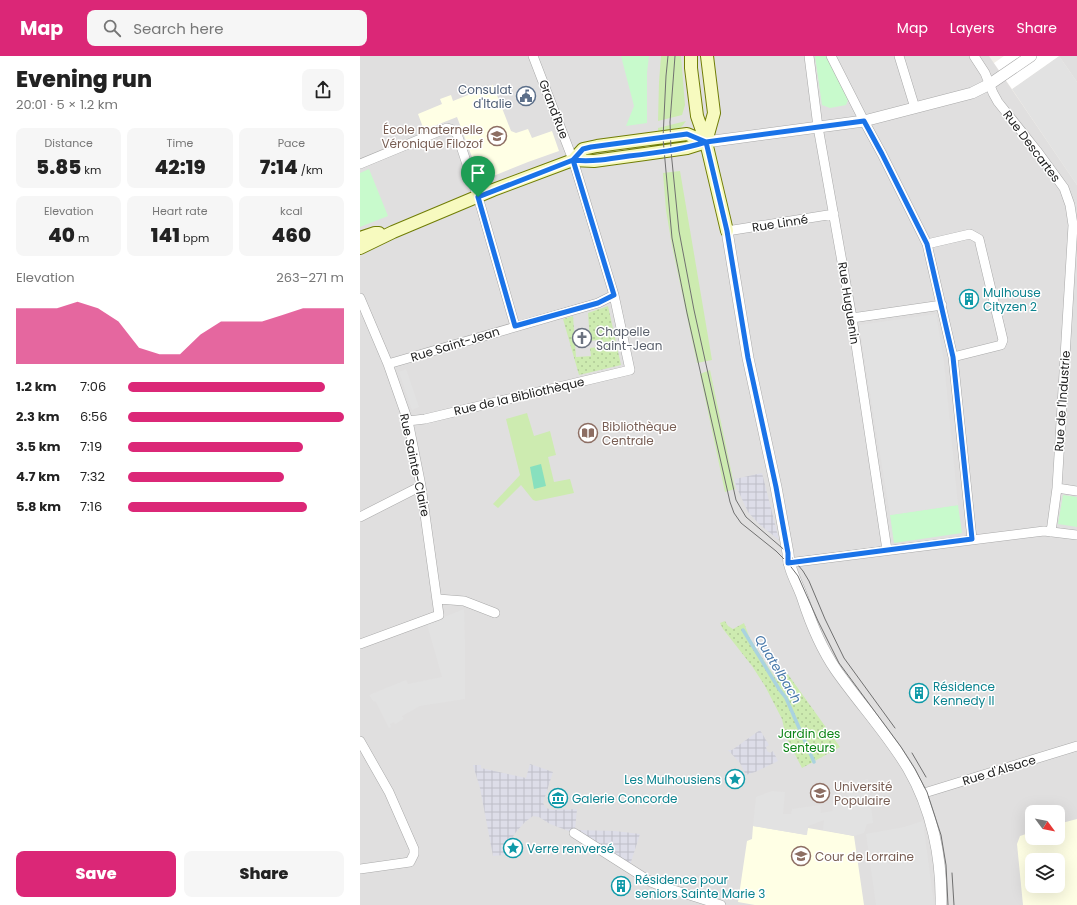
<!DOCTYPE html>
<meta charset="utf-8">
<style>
body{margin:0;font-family:Poppins,sans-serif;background:#f6f6f6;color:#222;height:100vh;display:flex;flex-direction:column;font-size:15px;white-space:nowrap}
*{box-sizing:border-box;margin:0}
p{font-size:13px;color:#767676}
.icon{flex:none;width:22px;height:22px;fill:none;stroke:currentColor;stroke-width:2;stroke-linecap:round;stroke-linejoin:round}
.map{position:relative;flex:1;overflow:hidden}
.drawer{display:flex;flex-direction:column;background:#fff;width:360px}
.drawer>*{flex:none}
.needle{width:26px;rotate:122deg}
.controls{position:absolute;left:665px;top:749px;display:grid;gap:8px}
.controls a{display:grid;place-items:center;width:40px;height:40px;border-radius:8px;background:#fff;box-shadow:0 4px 16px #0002;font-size:20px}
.pin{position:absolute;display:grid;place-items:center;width:34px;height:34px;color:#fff;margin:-41px -17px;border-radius:50% 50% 50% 0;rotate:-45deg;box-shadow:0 0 4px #0007}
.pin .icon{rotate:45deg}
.round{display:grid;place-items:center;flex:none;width:42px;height:42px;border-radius:8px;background:#f6f6f6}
.overview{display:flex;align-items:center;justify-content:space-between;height:68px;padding:0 16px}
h1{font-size:22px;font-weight:800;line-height:30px}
.metrics{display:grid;grid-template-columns:repeat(3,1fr);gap:6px;height:68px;padding:4px 16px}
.metrics div{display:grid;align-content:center;border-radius:8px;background:#f6f6f6;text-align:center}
.metrics b{font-size:20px;font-weight:800}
.metrics small{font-size:11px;font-weight:400}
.metrics p{font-size:11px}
.chart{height:112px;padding:8px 16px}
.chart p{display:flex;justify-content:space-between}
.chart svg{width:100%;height:72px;margin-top:4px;fill:#db2777;opacity:.7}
.primary-button{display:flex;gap:8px;margin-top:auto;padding:8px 16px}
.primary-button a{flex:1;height:46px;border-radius:8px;background:#db2777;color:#fff;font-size:16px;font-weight:800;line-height:46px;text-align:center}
.primary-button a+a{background:#f6f6f6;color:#222}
ul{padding:0 16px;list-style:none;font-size:13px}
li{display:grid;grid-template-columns:64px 48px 1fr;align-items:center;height:30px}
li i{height:10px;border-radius:5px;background:#db2777}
header{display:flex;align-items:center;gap:24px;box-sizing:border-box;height:56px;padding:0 20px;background:#db2777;color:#fff}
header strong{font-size:19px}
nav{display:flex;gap:22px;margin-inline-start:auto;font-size:14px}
.search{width:280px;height:36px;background:#f6f6f6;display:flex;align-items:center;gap:10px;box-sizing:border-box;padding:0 14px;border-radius:8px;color:#767676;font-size:15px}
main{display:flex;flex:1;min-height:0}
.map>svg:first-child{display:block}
.residential{fill:#e0dfdf;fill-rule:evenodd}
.education{fill:#ffffe5;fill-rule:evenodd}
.grass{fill:#cdebb0}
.park{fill:#c8facc}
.garden{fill:url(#garden-dots)}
.pitch{fill:#88e0be}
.parking{fill:#e2e2e2}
.plaza{fill:url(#plaza-grid)}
.pier{fill:#fff}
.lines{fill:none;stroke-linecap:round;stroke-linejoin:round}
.stream{stroke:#aad3df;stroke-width:3.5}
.minor-casing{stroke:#a9a9a9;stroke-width:10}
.tertiary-casing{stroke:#a9a9a9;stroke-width:12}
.secondary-casing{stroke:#707d05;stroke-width:14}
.minor{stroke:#fff;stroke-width:9}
.tertiary{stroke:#fff;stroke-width:11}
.secondary{stroke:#f7fabf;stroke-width:12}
.tram{stroke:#707070;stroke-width:1}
.route-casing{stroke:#fff;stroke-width:8}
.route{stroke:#1a73e8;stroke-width:5}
.labels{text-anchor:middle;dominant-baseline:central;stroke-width:3;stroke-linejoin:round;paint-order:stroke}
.service-label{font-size:12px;fill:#4e5e75;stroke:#fff;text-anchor:end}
.street-label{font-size:12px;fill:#222;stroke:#fff}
.education-label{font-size:12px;fill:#785e54;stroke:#fff;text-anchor:start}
.culture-label{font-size:12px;fill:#0d838f;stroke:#fff;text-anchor:start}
.worship-label{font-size:12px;fill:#5b616d;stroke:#fff;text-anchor:start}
.park-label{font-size:12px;fill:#0c8416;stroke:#fff}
.water-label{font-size:13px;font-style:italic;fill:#4a7aab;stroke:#fff}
</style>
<header>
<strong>Map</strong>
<div class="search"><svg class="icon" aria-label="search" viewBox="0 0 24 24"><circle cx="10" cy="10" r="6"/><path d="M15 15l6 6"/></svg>Search here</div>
<nav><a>Map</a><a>Layers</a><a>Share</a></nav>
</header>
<main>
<section class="drawer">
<div class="overview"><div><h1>Evening run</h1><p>20:01 · 5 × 1.2 km</p></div><a class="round"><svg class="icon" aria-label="share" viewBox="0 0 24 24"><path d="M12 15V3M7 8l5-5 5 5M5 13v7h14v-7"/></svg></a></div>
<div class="metrics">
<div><p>Distance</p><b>5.85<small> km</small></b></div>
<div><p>Time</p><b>42:19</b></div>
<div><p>Pace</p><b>7:14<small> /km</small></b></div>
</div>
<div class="metrics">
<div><p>Elevation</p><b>40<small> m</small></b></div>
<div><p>Heart rate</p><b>141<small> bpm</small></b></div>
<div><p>kcal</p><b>460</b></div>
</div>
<div class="chart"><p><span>Elevation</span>263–271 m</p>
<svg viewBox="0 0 160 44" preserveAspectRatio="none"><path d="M0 44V10L10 10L20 10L30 6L40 10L50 18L60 34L70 38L80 38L90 26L100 18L110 18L120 18L130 14L140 10L150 10L160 10V44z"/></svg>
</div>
<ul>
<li><b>1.2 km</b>7:06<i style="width:91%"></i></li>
<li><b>2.3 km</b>6:56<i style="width:100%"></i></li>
<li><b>3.5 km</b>7:19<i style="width:81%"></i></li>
<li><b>4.7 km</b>7:32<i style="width:72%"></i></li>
<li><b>5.8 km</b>7:16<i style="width:83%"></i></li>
</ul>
<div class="primary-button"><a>Save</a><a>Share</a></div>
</section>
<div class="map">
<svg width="717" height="849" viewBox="0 0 717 849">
<defs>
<pattern id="garden-dots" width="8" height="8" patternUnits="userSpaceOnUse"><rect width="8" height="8" fill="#cdebb0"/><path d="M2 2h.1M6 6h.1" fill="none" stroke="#b0c997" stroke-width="1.8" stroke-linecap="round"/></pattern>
<pattern id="plaza-grid" width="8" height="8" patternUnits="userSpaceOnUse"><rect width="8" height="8" fill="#dddde8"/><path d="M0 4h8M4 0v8" fill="none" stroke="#bdbdc7"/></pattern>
</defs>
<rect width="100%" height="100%" fill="#f2efe9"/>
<!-- residential -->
<path class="residential" d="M0,0H629L717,129V849H0ZM672,756H698V782H672ZM672,804H698V830H672Z
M699,0H717V26Z"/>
<!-- education -->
<path class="education" d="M133,29L151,75L156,77L168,73L172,82L192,75L199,95L168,106L121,125L97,61L64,74L58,58L82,48L80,43L91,39L93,45Z
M717,763V849H663L657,788L660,780L672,776V782H698V768ZM672,804H698V830H672Z
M393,770L446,779L448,772L494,780L504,849H395L378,846L387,785L392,783Z"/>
<!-- grass -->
<path class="grass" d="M301,0H321L325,49L322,59L298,65L299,26Z
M326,65C318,77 311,77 298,79V72Z
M320,115L352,304L337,307L312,190L306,154L303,117Z
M350,314L375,433L365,436L340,318Z
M167,357L174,380L190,375L196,399L188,401L194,426L210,423L214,437L176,445L173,444L161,429L138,452L133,448L160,419L146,363Z"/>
<!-- park -->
<path class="park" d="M261,0H289L287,17V67L266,70L274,50Z
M455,0H466L488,44L486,49L470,52L462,49Z
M9,113L28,160L0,171V117Z
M703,439L717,441V471L698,468Z
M598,449L602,477L534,487L530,459Z"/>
<!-- garden -->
<path class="garden" d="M248,250L261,309L219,319L203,263L213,260L216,301L231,300L230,292L238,291V284L230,285L228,257Z
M365,565L368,570L373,573L384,567L390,583L416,623L427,617L480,691L442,712L426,681L422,663L405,630L392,610L363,573L360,567Z"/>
<!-- pitch -->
<path class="pitch" d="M181,408L186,430L174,433L170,411Z"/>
<!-- parking -->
<path class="parking" d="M699,0L717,26V129L652,33Z
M576,258L584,306L598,449L530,459L499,269Z
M46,313L59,351L52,354L39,316Z
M104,553L105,587V643L60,650L42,660L44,663L35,668L34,666L30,668L31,671L29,672L16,646L13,645L9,639L46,624L48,628L82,621L67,568Z
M508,723L513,767L507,768L504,777L494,780L463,774L464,764L448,770L447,779L393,770L396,741L412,735L425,736L423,758H431L432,753L460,749L461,757L473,755L472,747L488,744L486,727Z
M563,765L574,849H516L506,778L544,771Z"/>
<!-- plaza -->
<path class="plaza" d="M402,417L417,476L419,484L399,468L388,456L376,430L375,423Z
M400,674L409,689L406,691L407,695L410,697L413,695L418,705L395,716L386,719L380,707L368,694H372Z
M170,708L193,716L183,747L186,752L193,754L217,753L215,774L255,775L280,778L269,812L214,777L190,768L179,761L173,760L165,766L156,776L148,788L144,799L133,800L120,732L113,709H121V712L166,722Z"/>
<!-- pier -->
<path class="pier" d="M644,0H699L652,33L634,7Z"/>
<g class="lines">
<!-- stream -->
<path class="stream" d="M383,574L419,633L426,642L454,706"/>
<!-- minor casing -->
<g class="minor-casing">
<path id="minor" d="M449,0L458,71L492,262L527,494
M471,0L504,65L522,98L567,188L593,301L612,483
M539,0L555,52
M614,0L625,17L633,37L638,46L677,95L704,132L710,149L713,169L697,432L691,476
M0,108L87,72L91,73L97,78L121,151L155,270
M367,175L474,158
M567,188L610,178L619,183L643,284L641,289L593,301
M0,242L28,308L48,365L61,430L79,559L0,588
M492,262L582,249
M28,308L238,247L254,239
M48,365L65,363L270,314L254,239L222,133L213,104L173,0
M697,432L717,435
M0,461L61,430
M428,507L684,475L717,479
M78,543L104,545L135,557
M0,685L29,736L54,793V798L50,806L0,813
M561,738L717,690
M214,777L291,826L301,830L361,849"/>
</g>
<!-- tertiary casing -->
<g class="tertiary-casing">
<path id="tertiary" d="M346,86L504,65L612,37L630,28L671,0
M367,175L388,302L416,431L428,497C428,513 438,528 443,543C451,568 461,592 476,614C499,647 527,677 548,712C572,753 582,802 581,849"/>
</g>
<!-- secondary casing -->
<g class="secondary-casing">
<path id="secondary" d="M331,0V12L337,60L346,86L367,175
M346,86L354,57L347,0
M213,104L223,93L237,90L327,78L346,86
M0,182L15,177H19
M0,192L33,176L133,134L213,104L234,105L285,98L327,92L346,86"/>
</g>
<!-- minor -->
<use href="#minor" class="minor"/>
<!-- tertiary -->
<use href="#tertiary" class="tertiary"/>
<!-- secondary -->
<use href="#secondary" class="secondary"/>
<!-- tram -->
<path class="tram" d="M308,0L306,20L303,82L312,182L327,257L370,446L374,457L381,467L416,495L428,507L438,520L458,565L479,607L541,691L555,713L567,736L581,779L586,809L588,849
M315,0L310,66L311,95L319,175L334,254L376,444L386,461L428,497L443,515L449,525L465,563L484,602L535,672
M552,697L566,721
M592,817L594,849"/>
</g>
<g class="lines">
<!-- route casing -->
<g class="route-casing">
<path id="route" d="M118,141L155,270L238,247L254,239L213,104C232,106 250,103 269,100C295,97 321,94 346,86L367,175L388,302L416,431L428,497V507L612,483L593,301L567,188L522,98L504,65L346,86L327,78L231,91L223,93L213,104L118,141"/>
</g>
<!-- route -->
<use href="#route" class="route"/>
</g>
<!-- icons -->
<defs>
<g id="civic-ring" transform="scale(1)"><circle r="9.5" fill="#fff" stroke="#5c6f8a" stroke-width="1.5"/><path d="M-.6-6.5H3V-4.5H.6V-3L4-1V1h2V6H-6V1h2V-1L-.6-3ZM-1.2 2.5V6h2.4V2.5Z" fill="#5c6f8a"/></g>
<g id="school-ring" transform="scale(1)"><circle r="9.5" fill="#fff" stroke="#8d6e63" stroke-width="1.5"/><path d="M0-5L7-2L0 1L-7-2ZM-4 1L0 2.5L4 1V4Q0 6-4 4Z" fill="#8d6e63"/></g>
<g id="building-ring" transform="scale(1)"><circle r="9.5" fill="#fff" stroke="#0f9aa8" stroke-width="1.5"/><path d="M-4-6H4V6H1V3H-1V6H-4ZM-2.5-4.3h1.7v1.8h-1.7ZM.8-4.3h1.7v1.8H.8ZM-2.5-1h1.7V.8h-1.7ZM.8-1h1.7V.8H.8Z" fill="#0f9aa8"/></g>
<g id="church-ring" transform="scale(1)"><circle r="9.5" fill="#fff" stroke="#6b7280" stroke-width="1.5"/><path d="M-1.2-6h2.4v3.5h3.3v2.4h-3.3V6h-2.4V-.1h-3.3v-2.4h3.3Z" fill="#6b7280"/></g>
<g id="library-ring" transform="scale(1)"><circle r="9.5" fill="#fff" stroke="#8d6e63" stroke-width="1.5"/><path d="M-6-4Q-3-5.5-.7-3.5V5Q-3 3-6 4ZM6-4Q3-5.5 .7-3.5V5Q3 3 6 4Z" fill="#8d6e63"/></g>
<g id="sight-ring" transform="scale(1)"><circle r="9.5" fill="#fff" stroke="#0f9aa8" stroke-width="1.5"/><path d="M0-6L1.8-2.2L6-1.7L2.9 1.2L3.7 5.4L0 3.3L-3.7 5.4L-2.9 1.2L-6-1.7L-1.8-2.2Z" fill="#0f9aa8"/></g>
<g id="university-ring" transform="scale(1)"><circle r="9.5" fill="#fff" stroke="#8d6e63" stroke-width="1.5"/><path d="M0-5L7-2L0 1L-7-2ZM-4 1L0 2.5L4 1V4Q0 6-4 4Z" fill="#8d6e63"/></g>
<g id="museum-ring" transform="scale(1)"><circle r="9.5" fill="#fff" stroke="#0f9aa8" stroke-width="1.5"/><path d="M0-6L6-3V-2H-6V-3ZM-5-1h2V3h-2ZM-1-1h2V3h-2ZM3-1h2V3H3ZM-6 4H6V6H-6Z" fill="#0f9aa8"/></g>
</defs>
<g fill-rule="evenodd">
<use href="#civic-ring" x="166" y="40"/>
<use href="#school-ring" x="137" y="80"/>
<use href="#building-ring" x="609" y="243"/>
<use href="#church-ring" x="222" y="282"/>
<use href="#library-ring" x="228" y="377"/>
<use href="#building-ring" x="559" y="637"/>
<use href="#sight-ring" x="375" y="723"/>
<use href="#university-ring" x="460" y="737"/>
<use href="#museum-ring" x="198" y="742"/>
<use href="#sight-ring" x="153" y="792"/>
<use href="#school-ring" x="441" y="800"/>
<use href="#building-ring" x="261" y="830"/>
</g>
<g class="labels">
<!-- service labels -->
<g class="service-label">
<text x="152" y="33">Consulat<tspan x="152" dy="14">d'Italie</tspan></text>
</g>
<!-- street labels -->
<g class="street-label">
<text transform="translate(194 53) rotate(69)">Grand'Rue</text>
<text transform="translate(672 90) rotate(53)">Rue Descartes</text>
<text transform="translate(420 167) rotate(-9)">Rue Linné</text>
<text transform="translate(489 247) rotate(81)">Rue Huguenin</text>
<text transform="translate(95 288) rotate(-17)">Rue Saint-Jean</text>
<text transform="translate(159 340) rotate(-13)">Rue de la Bibliothèque</text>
<text transform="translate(702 345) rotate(-86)">Rue de l'Industrie</text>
<text transform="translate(55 409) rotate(78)">Rue Sainte-Claire</text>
<text transform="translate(639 714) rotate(-17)">Rue d'Alsace</text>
</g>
<!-- education labels -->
<g class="education-label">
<text x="123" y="73" text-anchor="end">École maternelle<tspan x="123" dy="14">Véronique Filozof</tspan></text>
<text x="242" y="370">Bibliothèque<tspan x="242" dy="14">Centrale</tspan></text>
<text x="474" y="730">Université<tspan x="474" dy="14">Populaire</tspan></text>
<text x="455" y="800">Cour de Lorraine</text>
</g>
<!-- culture labels -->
<g class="culture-label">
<text x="623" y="236">Mulhouse<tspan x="623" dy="14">Cityzen 2</tspan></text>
<text x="573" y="630">Résidence<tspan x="573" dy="14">Kennedy II</tspan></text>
<text x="361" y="723" text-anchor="end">Les Mulhousiens</text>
<text x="212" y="742">Galerie Concorde</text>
<text x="167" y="792">Verre renversé</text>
<text x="275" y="823">Résidence pour<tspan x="275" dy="14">seniors Sainte Marie 3</tspan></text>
</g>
<!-- worship labels -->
<g class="worship-label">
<text x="236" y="275">Chapelle<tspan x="236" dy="14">Saint-Jean</tspan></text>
</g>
<!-- park labels -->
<g class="park-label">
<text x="449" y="677">Jardin des<tspan x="449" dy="14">Senteurs</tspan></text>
</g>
<!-- water labels -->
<g class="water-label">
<text transform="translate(418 613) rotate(59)">Quatelbach</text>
</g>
</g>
</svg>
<div class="controls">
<a><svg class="needle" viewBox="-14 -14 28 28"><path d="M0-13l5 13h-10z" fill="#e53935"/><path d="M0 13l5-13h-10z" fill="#767676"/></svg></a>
<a><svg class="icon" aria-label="layers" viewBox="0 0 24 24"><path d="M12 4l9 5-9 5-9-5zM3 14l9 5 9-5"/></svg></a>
</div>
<div class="pin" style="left:118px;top:141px;background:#1e9e55"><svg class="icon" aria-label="arrive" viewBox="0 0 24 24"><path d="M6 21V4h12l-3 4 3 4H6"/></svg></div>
</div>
</main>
